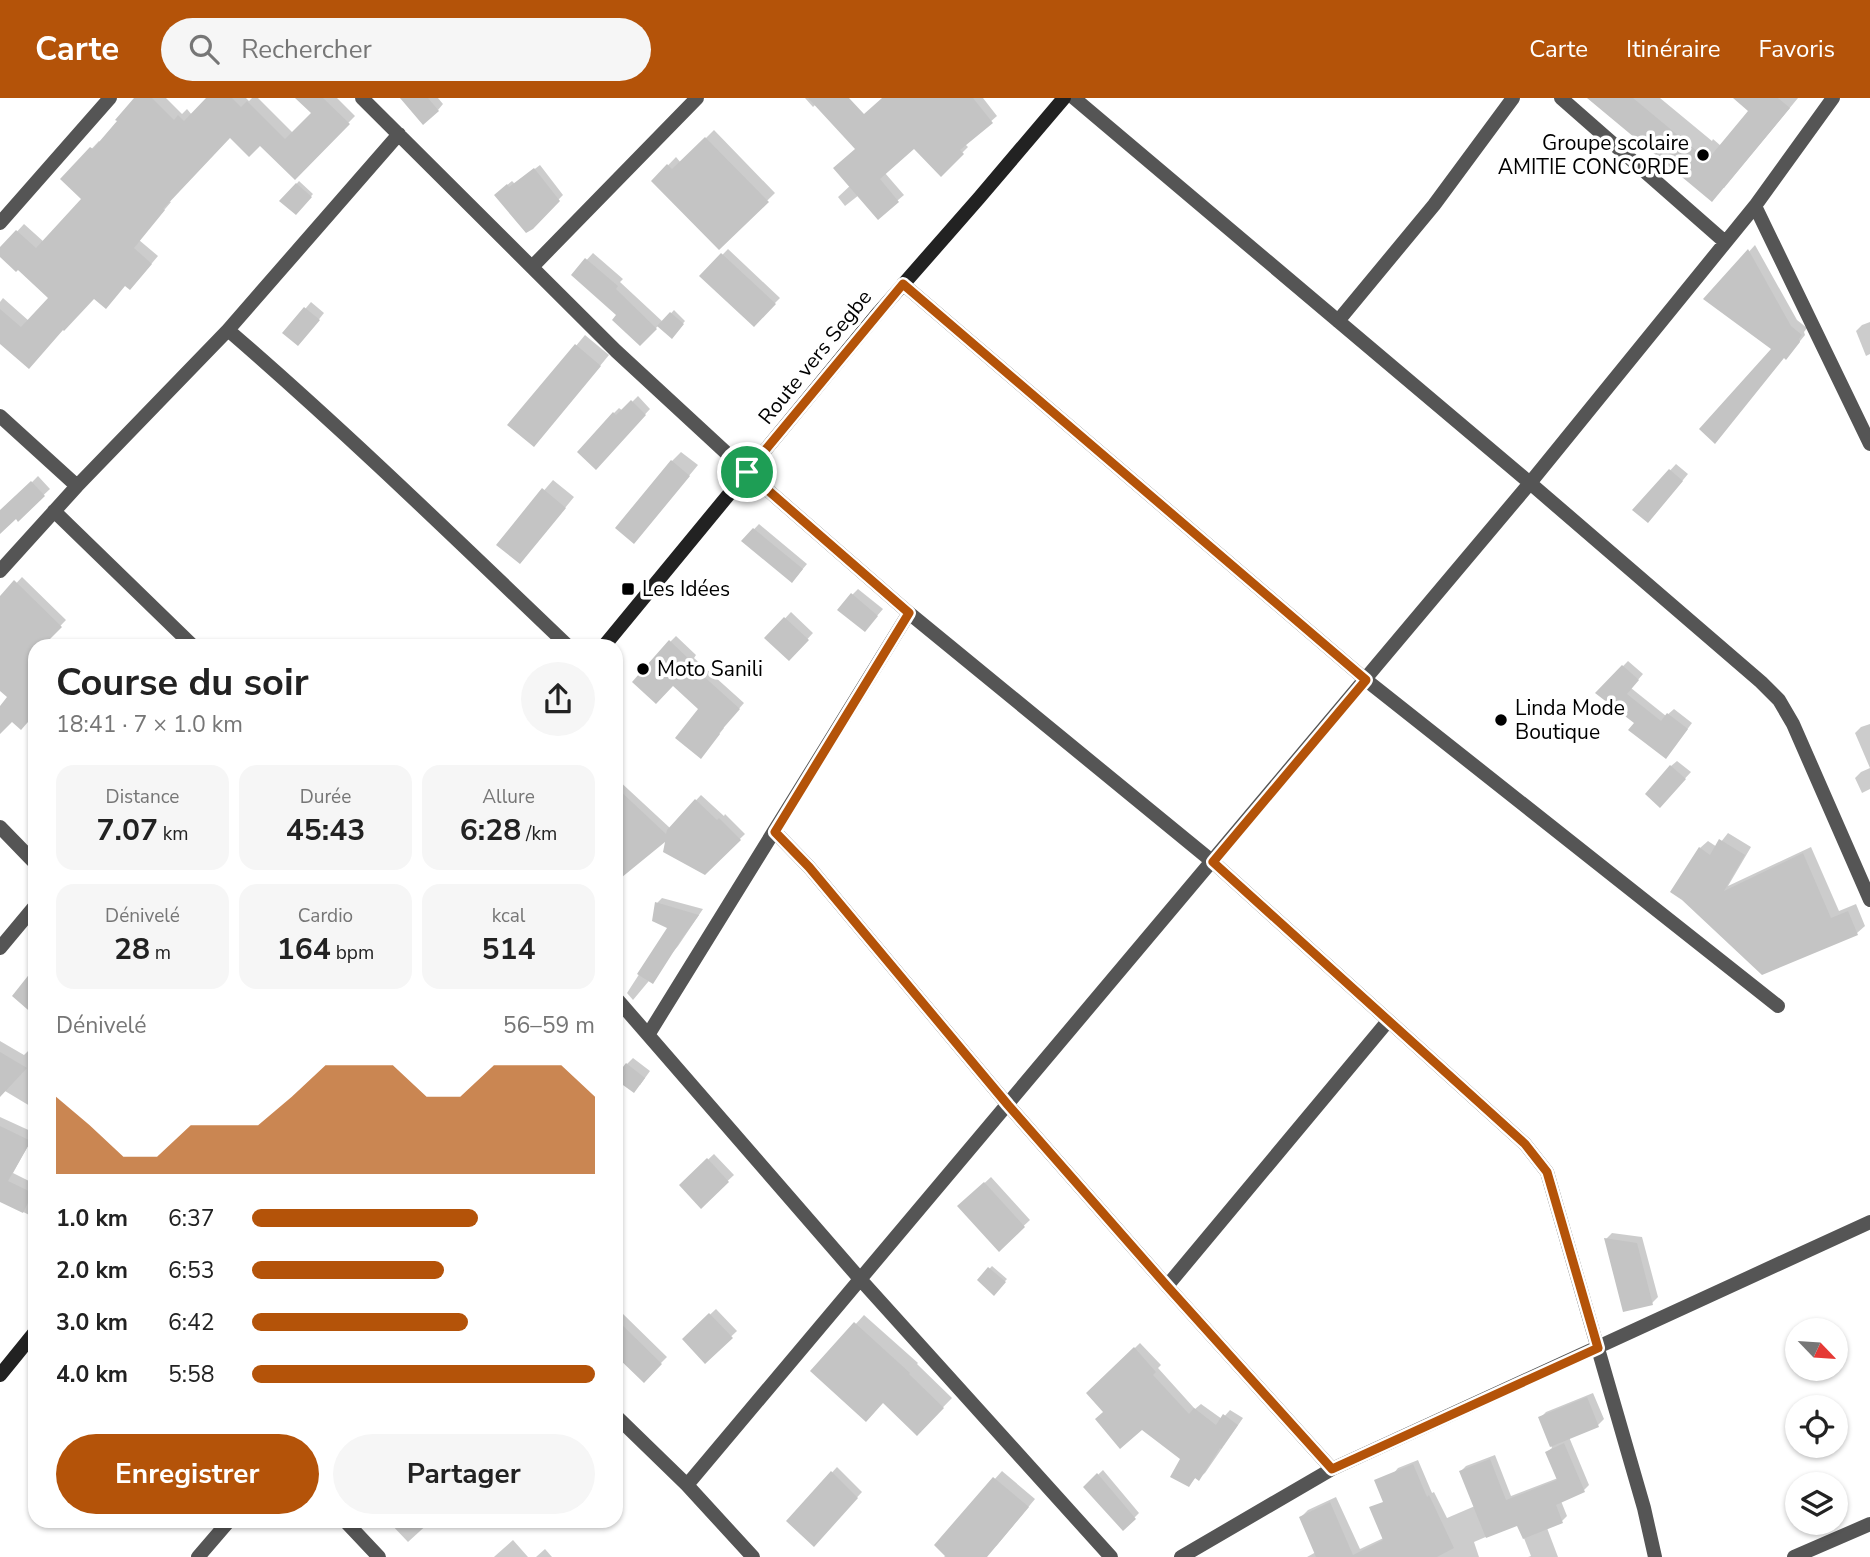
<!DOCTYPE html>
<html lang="fr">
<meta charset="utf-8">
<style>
body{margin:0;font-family:"Nunito Sans",sans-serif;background:#f6f6f6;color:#222;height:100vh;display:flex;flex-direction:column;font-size:26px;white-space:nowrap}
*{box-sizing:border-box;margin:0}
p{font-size:23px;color:#767676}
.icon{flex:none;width:38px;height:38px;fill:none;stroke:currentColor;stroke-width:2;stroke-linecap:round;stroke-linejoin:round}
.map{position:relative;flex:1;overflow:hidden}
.sheet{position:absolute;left:28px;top:541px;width:595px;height:889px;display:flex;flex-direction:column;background:#fff;border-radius:21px;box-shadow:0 2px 5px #0004}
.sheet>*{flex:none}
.needle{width:46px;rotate:115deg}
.fabs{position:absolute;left:1785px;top:1220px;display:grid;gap:14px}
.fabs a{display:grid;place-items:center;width:63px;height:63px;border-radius:50%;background:#fff;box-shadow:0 2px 5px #0004;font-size:35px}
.pin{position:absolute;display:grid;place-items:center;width:60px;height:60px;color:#fff;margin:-30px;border:4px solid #fff;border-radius:50%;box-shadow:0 2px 7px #0007}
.round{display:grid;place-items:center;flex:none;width:74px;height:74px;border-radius:37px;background:#f6f6f6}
.headline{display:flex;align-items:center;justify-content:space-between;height:119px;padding:0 28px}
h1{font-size:38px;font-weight:700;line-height:52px}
.stats{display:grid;grid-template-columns:repeat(3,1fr);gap:10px;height:119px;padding:7px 28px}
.stats div{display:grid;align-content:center;border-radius:18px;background:#f6f6f6;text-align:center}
.stats b{font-size:30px;font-weight:700}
.stats small{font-size:19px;font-weight:400}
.stats p{font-size:19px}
.chart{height:196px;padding:14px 28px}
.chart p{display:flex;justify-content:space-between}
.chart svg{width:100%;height:126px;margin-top:7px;fill:#b45309;opacity:.7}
.action{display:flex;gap:14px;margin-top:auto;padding:14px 28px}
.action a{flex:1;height:80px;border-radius:42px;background:#b45309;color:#fff;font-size:28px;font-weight:700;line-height:80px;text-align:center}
.action a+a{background:#f6f6f6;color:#222}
ul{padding:0 28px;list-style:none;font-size:23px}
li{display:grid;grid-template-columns:112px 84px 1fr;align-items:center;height:52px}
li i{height:18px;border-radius:9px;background:#b45309}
header{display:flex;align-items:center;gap:42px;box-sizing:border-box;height:98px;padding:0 35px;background:#b45309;color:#fff}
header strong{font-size:33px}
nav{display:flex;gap:38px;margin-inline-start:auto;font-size:24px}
.search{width:490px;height:63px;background:#f6f6f6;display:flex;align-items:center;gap:18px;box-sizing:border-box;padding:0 24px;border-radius:38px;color:#767676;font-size:26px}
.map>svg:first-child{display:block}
.shadow{fill:#0003}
.building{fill:#c4c4c4}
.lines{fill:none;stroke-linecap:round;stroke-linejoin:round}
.minor{stroke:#555;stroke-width:14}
.secondary{stroke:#222;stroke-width:14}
.route-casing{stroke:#fff;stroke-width:14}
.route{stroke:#b45309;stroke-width:9}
.poi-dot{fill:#000;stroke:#fff;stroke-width:2.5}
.labels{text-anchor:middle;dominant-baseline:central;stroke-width:7;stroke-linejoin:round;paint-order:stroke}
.poi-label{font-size:21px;fill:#000;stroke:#fff;text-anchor:start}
.street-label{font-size:21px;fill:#000;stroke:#fff}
</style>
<header>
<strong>Carte</strong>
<div class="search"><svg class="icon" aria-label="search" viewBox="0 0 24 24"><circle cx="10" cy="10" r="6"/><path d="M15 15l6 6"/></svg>Rechercher</div>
<nav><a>Carte</a><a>Itinéraire</a><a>Favoris</a></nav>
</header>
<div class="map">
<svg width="1870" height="1459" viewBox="0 0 1870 1459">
<rect width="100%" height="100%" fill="#fff"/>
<!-- shadow -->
<path class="shadow" d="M137,0H166L182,16L187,11L192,17L208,0H246L249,3L252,0H258L293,35L313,15L298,0H337L355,18L295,79L260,45L230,38L169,103L171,104L139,142L158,158L137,183L94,199L0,244V204L3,200L29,223L51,200L0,156V152L24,126L44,144L83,100L63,81L99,43L100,44Z
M400,0H438L443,6L438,12Z
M805,0H833L816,6L813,9Z
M885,0H983L997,18L965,46L968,49L941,76L915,49L885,75L904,97L878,119L859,97L845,108L838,99L867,72Z
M1590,0H1660L1712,43L1713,41L1721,48L1751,13L1735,0H1798L1724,90Z
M714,32L775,95L719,150L653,83L676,59L681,65Z
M540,67L563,97L531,130L501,92L512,83L515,86Z
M299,83L313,96L296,115L282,103Z
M1755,147L1797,222L1807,230L1804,234L1805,237L1792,253L1774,250L1706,201Z
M728,151L780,200L754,226L702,178Z
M593,155L623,181L620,184L663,224L674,212L685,223L672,238L659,227L640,246L619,217L573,177Z
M311,204L324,215L304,240L285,235Z
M1870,224V256L1866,258L1856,233L1862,227Z
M585,237L609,257L543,337L510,327Z
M638,298L650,311L596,369L614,315L619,310L623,313Z
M681,354L698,367L634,444L672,363Z
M1676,366L1688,376L1654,417L1634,412Z
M38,378L50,391L18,421L7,410Z
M553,382L574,399L529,454L498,446Z
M759,426L807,466L796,479L743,443Z
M22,479L66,522L41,548H35V615L12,621L0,619V610L10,599L0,591V503Z
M858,491L883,511L870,526L852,497Z
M791,514L813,535L789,561L767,540Z
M676,538L696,557L694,560L744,605L723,629L724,630L706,653L701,611L673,586L670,544Z
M1628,563L1643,576L1631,590L1666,618L1674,611L1692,625L1671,653L1598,594Z
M1870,626V691L1862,695L1855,680L1861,674L1870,670L1855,635L1861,629Z
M1677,663L1691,674L1666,701L1671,668Z
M616,680L670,730L701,697L724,718L725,716L745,736L705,775L667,740L616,781Z
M1728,735L1751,749L1728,788L1811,749L1839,813L1856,806L1865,828L1857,835L1762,875L1700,750L1708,743L1717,749Z
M662,800L703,811L678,848L633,902L627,895L669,830L657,805Z
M0,943L24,957L29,952L35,956V1011L0,990Z
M633,960L650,973L640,987L627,966Z
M0,1019L35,1035L13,1075L35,1086V1120L0,1102Z
M714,1056L734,1077L701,1108L681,1087Z
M991,1079L1030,1122L999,1151L960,1108Z
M1612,1135L1642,1139L1658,1199L1652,1205L1606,1141Z
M992,1168L1007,1181L994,1195L979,1182Z
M716,1211L737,1233L705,1263L684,1241Z
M621,1214L667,1259L644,1282L616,1255V1219Z
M864,1217L918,1265L917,1266L952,1300L917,1336L884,1303L813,1273Z
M1140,1245L1161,1267L1158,1270L1195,1311L1201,1306L1222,1321L1230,1312L1243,1320L1205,1375L1199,1380L1196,1379L1189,1387L1182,1360L1142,1330L1105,1314L1089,1295Z
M1593,1295L1604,1321L1598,1327L1569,1339L1589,1387L1584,1392L1561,1403L1567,1418L1562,1423L1547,1430L1558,1459H1528L1531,1458L1518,1425L1474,1444L1479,1459H1427L1393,1376L1398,1370L1418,1362L1432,1395L1434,1394L1447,1420L1475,1408L1461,1373L1466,1368L1495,1357L1511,1398L1558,1380L1547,1354L1552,1350L1540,1320L1546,1314Z
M837,1369L862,1394L814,1446L788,1423Z
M1103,1372L1139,1415L1123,1431L1085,1389Z
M1002,1373L1035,1401L997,1447L982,1459H944L946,1457L936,1447Z
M1336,1399L1360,1451L1392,1436L1400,1459H1307L1316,1454L1301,1419L1308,1412Z
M388,1423H431L408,1444Z
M534,1423H547L540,1430Z
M513,1442L528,1459H494L495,1458Z
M545,1451L552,1459H536Z"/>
<!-- building -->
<path class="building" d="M134,0H152L174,22L178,17L184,23L206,0H232L241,9L247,3L285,41L311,15L295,0H323L350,26L295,82L260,48L249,59L230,40L163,111L165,112L134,150L152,166L130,192L125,188L106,211L94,201L64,233L63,232L29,271L0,246V211L21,229L48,200L18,172L16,174L0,159V149L16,132L36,150L81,101L60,81L90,49L93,51L117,23L115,22Z
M400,0H428L439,13L423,27Z
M808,0H849L864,16L882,0H973L993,25L960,52L964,56L941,79L914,51L880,81L899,104L878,122L833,70L855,51Z
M1587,0H1633L1698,54L1700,52L1709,60L1748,13L1733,0H1778L1790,10L1712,104Z
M705,39L769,104L719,152L651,83L667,66L672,71Z
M534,70L560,103L533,131L526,135L494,97L507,86L509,89Z
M296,85L312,99L296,117L279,103Z
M1748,151L1791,228L1802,237L1799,241L1800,244L1786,262L1784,260L1715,346L1699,331L1771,251L1703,201Z
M721,155L776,206L754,229L699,178Z
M585,160L618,188L616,191L657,231L640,248L612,222L616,217L571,177Z
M304,209L320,222L298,248L282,235Z
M670,214L684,226L672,241L657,228Z
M575,246L601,268L534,349L507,327Z
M631,302L646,317L596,372L577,354L613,314L616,317Z
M671,362L690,378L634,446L615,430Z
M1669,371L1683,383L1648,425L1632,412Z
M31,383L45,398L18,424L16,421L0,436V412Z
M542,390L566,410L520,466L496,447Z
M753,430L803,471L792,485L741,443Z
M14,482L62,529L43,548H35V616L21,632L12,624L0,636V608L7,599L0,593V498Z
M851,495L878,518L865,534L837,512Z
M784,519L809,542L789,563L764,540Z
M669,542L692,564L690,566L740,611L719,635L720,636L701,661L675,640L698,611L673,588L656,606L632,584Z
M1622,567L1639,582L1627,596L1661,623L1667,615L1688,631L1666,661L1628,632L1634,625L1595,595Z
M1670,667L1686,681L1660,710L1645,696Z
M616,689L666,736L667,732L695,701L717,722L719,720L741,742L705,777L663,754L665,744L616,784Z
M1719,741L1745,757L1724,793L1803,755L1831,820L1848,813L1858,837L1762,877L1682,802L1670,794L1699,749L1710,757Z
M655,804L699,817L681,842L653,886L637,876L667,830L652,823Z
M35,869V918L12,898Z
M0,954L27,970L0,999Z
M626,965L645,980L634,995L616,982V978Z
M0,1028L31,1043L8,1083L33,1095L23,1115L0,1104Z
M707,1060L729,1084L701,1111L679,1087Z
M984,1084L1025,1129L999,1154L957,1108Z
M1604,1140L1637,1145L1653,1207L1623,1214Z
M988,1169L1006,1184L994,1198L977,1182Z
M709,1215L733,1240L705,1266L682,1241Z
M616,1221L662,1266L644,1285L616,1258Z
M854,1224L910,1275L909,1276L944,1310L917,1338L883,1305L866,1324L810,1273Z
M1134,1249L1156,1274L1153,1277L1189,1316L1194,1310L1216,1327L1223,1316L1238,1327L1221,1351L1220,1350L1199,1383L1195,1380L1189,1389L1170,1379L1180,1361L1142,1332L1120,1351L1095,1321L1103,1314L1086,1295Z
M1587,1299L1599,1329L1550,1349L1538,1319Z
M1564,1345L1585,1394L1556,1407L1563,1425L1523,1441L1517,1428L1486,1440L1459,1373L1490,1361L1506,1402L1557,1382L1545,1354Z
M1413,1366L1427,1399L1429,1397L1454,1450L1437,1459H1316L1299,1419L1330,1404L1353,1457L1383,1442L1369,1409L1383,1404L1374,1382Z
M831,1373L858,1400L814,1449L786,1423Z
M1097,1375L1136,1421L1123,1433L1083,1389Z
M993,1379L1029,1409L987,1459H946L934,1447Z"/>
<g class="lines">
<!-- minor -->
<path class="minor" d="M362,0L616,253L747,374L909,515L1213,764L1525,1046L1547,1074L1644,1410L1655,1459
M1074,0L1530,385L1761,584L1779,602L1793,626L1870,802
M1561,0L1725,144
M1755,108L1870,346
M0,125L110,0
M532,169L697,0
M903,186L1366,582L1778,908
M1338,223L1434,107L1513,0
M228,232C345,333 456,441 568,548
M0,318L77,388
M54,413L193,548
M0,473L77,388L228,232L399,36
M0,729L35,765
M775,734L809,769L1008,1007L1167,1188L1332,1371
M0,850L35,808
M616,900L860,1181L1111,1459
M648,937L909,515
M1167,1188L1388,923
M616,1318L687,1387L753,1459
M687,1387L1530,385L1755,108L1833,0
M345,1423L379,1459
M198,1459L229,1423
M1181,1459L1332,1371L1870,1124
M1794,1459L1870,1426"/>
<!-- secondary -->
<path class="secondary" d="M604,548L879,214L979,100L1064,0
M0,1277L35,1234"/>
</g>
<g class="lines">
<!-- route casing -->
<g class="route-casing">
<path id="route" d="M903,186L1366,582L1213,764L1525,1046L1547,1074L1598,1250L1332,1371L1167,1188L1008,1007L809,769L775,734L909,515L747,374Z"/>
</g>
<!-- route -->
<use href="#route" class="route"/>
</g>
<!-- markers -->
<g class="poi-dot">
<circle cx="1703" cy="57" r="7"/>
<rect x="621" y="484" width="14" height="14" rx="3.5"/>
<circle cx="643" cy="571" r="7"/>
<circle cx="1501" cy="622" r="7"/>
</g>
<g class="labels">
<!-- poi labels -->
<g class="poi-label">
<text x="1689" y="45" text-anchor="end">Groupe scolaire<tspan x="1689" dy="24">AMITIE CONCORDE</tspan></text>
<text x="642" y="491">Les Idées</text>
<text x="657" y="571">Moto Sanili</text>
<text x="1515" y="610">Linda Mode<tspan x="1515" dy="24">Boutique</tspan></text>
</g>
<!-- street labels -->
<g class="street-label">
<text transform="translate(815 259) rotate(-51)">Route vers Segbe</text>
</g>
</g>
</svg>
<div class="fabs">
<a><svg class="needle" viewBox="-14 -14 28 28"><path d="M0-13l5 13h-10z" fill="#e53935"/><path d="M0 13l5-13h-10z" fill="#767676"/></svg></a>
<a><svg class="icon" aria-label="locate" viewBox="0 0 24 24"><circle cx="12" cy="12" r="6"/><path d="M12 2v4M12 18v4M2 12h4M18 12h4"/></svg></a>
<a><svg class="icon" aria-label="layers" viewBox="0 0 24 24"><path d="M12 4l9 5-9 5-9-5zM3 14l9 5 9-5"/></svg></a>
</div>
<div class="pin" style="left:747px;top:374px;background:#1e9e55"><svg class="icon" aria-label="arrive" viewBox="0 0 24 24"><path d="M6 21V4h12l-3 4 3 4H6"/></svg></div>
<section class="sheet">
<div class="headline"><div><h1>Course du soir</h1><p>18:41 · 7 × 1.0 km</p></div><a class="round"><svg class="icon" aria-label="share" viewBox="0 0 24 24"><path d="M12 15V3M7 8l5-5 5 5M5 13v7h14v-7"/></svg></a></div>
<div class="stats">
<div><p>Distance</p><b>7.07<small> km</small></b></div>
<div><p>Durée</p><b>45:43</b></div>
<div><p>Allure</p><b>6:28<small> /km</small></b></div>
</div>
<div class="stats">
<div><p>Dénivelé</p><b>28<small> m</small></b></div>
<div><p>Cardio</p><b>164<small> bpm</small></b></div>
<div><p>kcal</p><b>514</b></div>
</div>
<div class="chart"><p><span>Dénivelé</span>56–59 m</p>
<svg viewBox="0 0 160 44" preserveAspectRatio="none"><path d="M0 44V17L10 27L20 38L30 38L40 27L50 27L60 27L70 17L80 6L90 6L100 6L110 17L120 17L130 6L140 6L150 6L160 17V44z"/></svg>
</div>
<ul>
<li><b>1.0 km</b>6:37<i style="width:66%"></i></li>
<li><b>2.0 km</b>6:53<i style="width:56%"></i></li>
<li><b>3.0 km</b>6:42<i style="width:63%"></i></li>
<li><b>4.0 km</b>5:58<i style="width:100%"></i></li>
</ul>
<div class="action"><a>Enregistrer</a><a>Partager</a></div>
</section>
</div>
